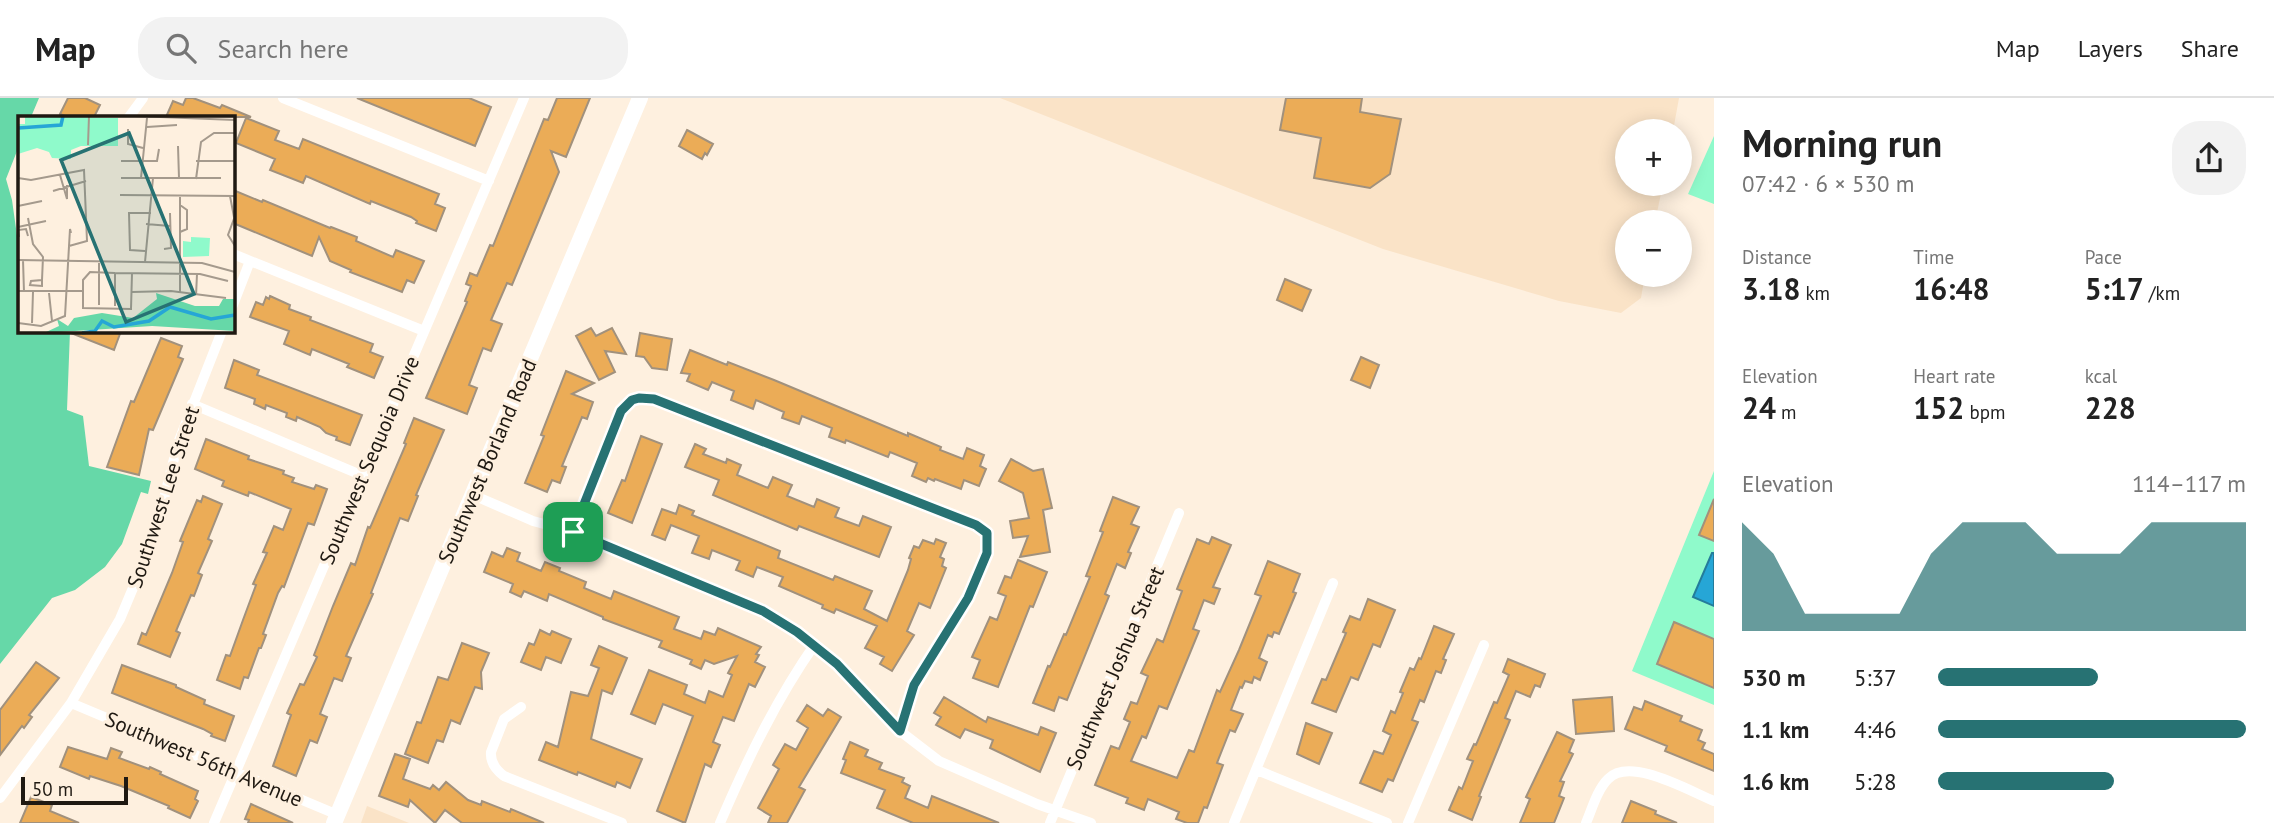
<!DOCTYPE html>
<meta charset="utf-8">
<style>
body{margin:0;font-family:"PT Sans",sans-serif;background:#f2f2f2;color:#222;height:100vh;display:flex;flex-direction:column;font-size:26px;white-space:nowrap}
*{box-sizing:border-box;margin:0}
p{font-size:23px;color:#767676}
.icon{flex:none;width:38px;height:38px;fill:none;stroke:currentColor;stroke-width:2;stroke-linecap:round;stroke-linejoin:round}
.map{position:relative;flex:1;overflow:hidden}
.details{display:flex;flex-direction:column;background:#fff;width:560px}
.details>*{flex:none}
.buttons{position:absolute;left:1615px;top:21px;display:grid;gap:14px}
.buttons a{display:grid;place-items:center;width:77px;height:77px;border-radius:50%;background:#fff;box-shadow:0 4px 18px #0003;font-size:35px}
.scale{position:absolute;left:21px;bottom:18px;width:107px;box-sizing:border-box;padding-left:7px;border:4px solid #1f1912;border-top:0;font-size:19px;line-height:24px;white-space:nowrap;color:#1f1912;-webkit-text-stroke:5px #fef0df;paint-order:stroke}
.pin{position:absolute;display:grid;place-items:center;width:60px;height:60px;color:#fff;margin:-30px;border-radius:14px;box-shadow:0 4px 10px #0006}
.round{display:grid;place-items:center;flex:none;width:74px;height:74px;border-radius:28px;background:#f2f2f2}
.head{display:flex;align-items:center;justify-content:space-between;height:119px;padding:0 28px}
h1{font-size:38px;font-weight:700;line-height:52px}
.stats{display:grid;grid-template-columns:repeat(3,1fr);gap:10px;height:119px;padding:7px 28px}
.stats div{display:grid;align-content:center}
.stats b{font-size:30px;font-weight:700}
.stats small{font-size:19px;font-weight:400}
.stats p{font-size:19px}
.chart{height:196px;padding:14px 28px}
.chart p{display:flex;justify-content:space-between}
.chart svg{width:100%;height:126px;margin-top:7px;fill:#277273;opacity:.7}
ul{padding:0 28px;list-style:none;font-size:23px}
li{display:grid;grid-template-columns:112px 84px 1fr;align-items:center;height:52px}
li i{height:18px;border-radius:9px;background:#277273}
header{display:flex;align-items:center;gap:42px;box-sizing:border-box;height:98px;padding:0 35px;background:#fff;border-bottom:2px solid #e0e0e0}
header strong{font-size:33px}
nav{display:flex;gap:38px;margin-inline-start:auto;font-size:24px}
.search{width:490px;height:63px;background:#f2f2f2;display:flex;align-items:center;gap:18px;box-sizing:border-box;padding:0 24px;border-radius:28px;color:#767676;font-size:26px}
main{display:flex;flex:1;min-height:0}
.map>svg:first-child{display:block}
.built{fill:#fae3c7}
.green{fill:#8ffacb}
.forest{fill:#66d8a8}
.water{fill:#26a6d6;stroke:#247c9b;stroke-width:2}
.building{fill:#ebac57;stroke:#a1917d;stroke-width:2}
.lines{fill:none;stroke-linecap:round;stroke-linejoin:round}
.street{stroke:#fff;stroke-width:10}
.secondary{stroke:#fff;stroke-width:16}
.route-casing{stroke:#fff;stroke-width:14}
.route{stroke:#277273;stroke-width:9}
.labels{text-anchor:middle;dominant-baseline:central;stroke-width:6;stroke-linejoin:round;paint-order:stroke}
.street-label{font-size:21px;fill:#1f1912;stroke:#fef0df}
.inset-river{fill:none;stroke:#26a6d6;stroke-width:3.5}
.inset-road{fill:none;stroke:#a59a8d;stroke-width:2}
.view{fill:#277273;fill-opacity:0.15;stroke:#277273;stroke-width:3.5}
.inset-edge{fill:none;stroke:#1f1912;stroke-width:3.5}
</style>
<header>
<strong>Map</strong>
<div class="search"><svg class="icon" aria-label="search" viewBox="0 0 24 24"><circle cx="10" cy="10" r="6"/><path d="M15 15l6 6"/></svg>Search here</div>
<nav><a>Map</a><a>Layers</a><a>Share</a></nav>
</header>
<main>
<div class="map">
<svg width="1714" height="725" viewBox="0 0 1714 725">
<rect width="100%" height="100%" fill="#fef0df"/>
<!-- built -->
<path class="built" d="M1000,0H1679L1673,33H1628V86H1663L1655,124H1628V177H1645L1641,200L1621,215L1559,203L1383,151Z
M367,708L409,725H361Z"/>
<!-- green -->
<path class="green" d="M1714,38V106L1688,96Z
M1714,373V607L1632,573Z"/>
<!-- forest -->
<path class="forest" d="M0,0H39L31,19H19V48L6,81L12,102L19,152V233H70L67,312L83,318L89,368L151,383L148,396L141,394L122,446L105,469L75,492L52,500L0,566Z"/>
<!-- water -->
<path class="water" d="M1712,455H1714V508L1693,499Z"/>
<!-- building -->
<path class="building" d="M68,0H85L100,7L94,19H67L60,16Z
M186,0H193L220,10L222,7L251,19H166L173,3L183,7Z
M357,0H469L491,9L475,48Z
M557,0H590L566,59L551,53L559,74L512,187L507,185L491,222L502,226L491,253L483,250L469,287L477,290L467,316L426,300L467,204L465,203L471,188L466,186L470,175L477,178L490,147L493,148L544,21L548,22Z
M1286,0H1362L1360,14L1401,21L1390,76L1370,90L1314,80L1321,40L1280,32Z
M246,20L279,33L275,42L299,51L303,41L439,96L435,106L445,110L436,133L416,125L417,123L411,119L371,103L370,106L306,78L303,85L270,72L275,61L236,45Z
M687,32L713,46L707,57L705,55L702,61L679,48Z
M233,92L262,104L263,102L330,130L331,129L357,139L356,143L393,159L396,152L424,163L414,185L407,182L402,194L350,174L351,172L330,163L319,139L312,158L233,125Z
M1285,181L1311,192L1302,213L1277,202Z
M270,198L290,207L289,211L311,219L310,222L373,246L370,254L383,259L374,280L347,269L349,266L312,251L310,257L284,246L289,233L250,219L256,204L263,207L266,199L269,201Z
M591,230L596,238L612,230L626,256L605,253L615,274L599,282L576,238Z
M66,233H121L114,252Z
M640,235L672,241L667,272L652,270L644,259L636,258Z
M161,240L182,248L178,259L183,261L153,332L149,331L139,377L107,369L131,303L134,304Z
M690,252L727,267L728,264L774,282L908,338V335L941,349L940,352L963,361L967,350L984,357L980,368L986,371L979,388L964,382L961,391L935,381L934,383L928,380L926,384L912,378L917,365L890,354L888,359L846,342L845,345L829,339L832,330L802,318L799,326L782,320L784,314L756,302L753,311L731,302L734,293L712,284L708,292L687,283L690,276L681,275Z
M1361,259L1379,267L1370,290L1351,282Z
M234,262L259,272L257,277L362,317L350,347L336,342L337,339L326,335L320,329L297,319L296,323L286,319L287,315L266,307L265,311L254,306L255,301L225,290Z
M566,273L594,285L572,296L593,304L587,321L582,319L562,368L566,369L560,385L552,382L547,394L525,385L544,338L541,337Z
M414,320L444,332L416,397L418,398L408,423L400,420L371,495L373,496L346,558L351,560L342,583L334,580L320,616L327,619L317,645L310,642L296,678L273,668L291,617L287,615L300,586L304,587L317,559L314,557L333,508L351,465L355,467L368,429L370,430L406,346L404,345Z
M641,338L662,346L632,425L608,415L622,382L625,383Z
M206,341L249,358L248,361L284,373L283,376L294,380L292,384L314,391L316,387L327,391L314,427L308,425L284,489L282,488L278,495L263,536L266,537L261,550H259L248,580L244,579L240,591L217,582L226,557L230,558L243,522L256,487L253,486L267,455L263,454L274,428L283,432L291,411L249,394L248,398L222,388L224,383L195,371Z
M695,346L706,351L703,356L726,365L727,361L741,367L737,377L768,390L773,379L792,387L787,398L814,409L817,401L839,410L835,419L859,428L863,418L891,429L879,459L799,428L797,432L713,397L719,382L685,369Z
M1011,361L1033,373L1043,371L1052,410L1043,412L1050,454L1020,459L1028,438L1013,440L1010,423L1029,420L1023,395L999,383Z
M203,398L222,406L208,441L212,443L198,475L202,477L194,498L191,497L176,533L180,535L170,559L138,546L142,535L146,537L172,475L183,444L180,443L197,402L201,404Z
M1113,399L1139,409L1131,426L1139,429L1128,454L1131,455L1125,470L1117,466L1105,496L1109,498L1067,602L1059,599L1054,613L1033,605L1048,568L1050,569L1064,536L1066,537L1090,479L1086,478L1103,434L1100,433Z
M1714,401V443L1699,437Z
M679,407L694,413L692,417L780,453L778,460L833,482L835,478L872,493L864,511L887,523L908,472L911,461L909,460L914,448L919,450L923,442L934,446L936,441L946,445L940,459L944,461L942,468L946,470L930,510L919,505L907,533L914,537L892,573L880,566L884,559L865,550L877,528L836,511L834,515L822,510L823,507L779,488L783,479L757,469L753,479L736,472L740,463L712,452L709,461L692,455L699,438L671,427L665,442L652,437L662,411L676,416Z
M1212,439L1231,447L1213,489L1220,491L1214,506L1204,502L1193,531L1199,533L1167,611L1159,608L1146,640L1142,638L1131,663L1177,680L1189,652L1194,654L1217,592L1220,594L1239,552L1261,498L1255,496L1268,463L1300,476L1293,494L1296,495L1279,536L1274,534L1272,539L1268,537L1259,560L1267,564L1260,582L1254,579L1252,585L1245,583L1242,590L1240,589L1231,612L1243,616L1235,634L1230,632L1217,665L1223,667L1207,710L1204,709L1198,725H1187L1176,721L1179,714L1148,701L1144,712L1126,705L1128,700L1095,687L1111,648L1119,651L1130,624L1124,621L1131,604L1137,606L1148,578L1141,575L1157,541L1163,544L1182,493L1177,491L1197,441L1209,446Z
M507,450L520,455L517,463L541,473L545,464L560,470L559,473L586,484L584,490L611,501L614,493L679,519L674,531L701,541L704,533L715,537L718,530L761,549L756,556L759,557L755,564L765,569L755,589L749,586L734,623L723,619L713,644L720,647L711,669L705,666L685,725L657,713L693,618L663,606L655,626L631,616L649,572L687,587L684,596L705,605L709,593L723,599L732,577L728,575L737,558L714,566L705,562L701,571L690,566L692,562L659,549L662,543L603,521V519L549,496L547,503L524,493L521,499L510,494L513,486L484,474L492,454L503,459Z
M1018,462L1047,474L1033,509L1030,508L998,589L973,580L980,562L972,559L990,519L997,522L1006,498L998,495L1005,478L1011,480Z
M1368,501L1395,512L1380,549L1373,546L1358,582L1351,579L1336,614L1312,605L1322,581L1326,582L1346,535L1343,534L1350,518L1360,522Z
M1674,524L1714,541V590L1657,566Z
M1434,528L1454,536L1443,561L1446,562L1441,575L1436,573L1424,604L1420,602L1412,622L1418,624L1393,683L1388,681L1382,694L1360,685L1374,653L1383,656L1391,637L1383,633L1391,613L1395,615L1403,595L1400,594L1410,570L1414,572L1419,560L1421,561Z
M540,532L550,537L552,533L571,541L561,565L546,559L541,572L521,564L529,545L534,547Z
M462,545L489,555L481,574L482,591L475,589L460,626L451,622L443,644L437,642L428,665L405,656L417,624L421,625L438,579L448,582Z
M599,548L627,560L612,596L602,592L591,641L642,661L630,690L617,684L615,689L578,674L577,677L539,662L546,644L558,649L571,594L588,598L599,570L591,567Z
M1508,561L1545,576L1540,589L1535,587L1530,599L1516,593L1505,620L1510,622L1479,698L1481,699L1472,722L1449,712L1459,689L1462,691L1473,663L1467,661L1474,646L1476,647L1494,604L1497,605L1509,577L1503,574Z
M36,564L59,580L29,617L32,619L24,630L22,628L0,657V612Z
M122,567L176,587V589L205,602L204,606L234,618L225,643L211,638L212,636L203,631L112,595Z
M944,599L986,624L988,619L1038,637L1041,629L1056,635L1040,674L990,650L993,642L965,631L960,640L936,627L941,619L934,615Z
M1612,599L1614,633L1576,636L1573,602Z
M1645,603L1682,618L1680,623L1702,632L1698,642L1705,645L1702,651L1714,656V673L1665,653L1667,648L1625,631L1634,609L1642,612Z
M807,607L823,618L828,611L841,619L799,689L805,692L787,725H768L771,718L758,710L779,671L773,667L785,646L796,652L808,630L797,623Z
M1306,625L1332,635L1319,666L1297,656Z
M1557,634L1574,642L1569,654L1573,656L1560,683L1564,684L1559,698L1564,700L1554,725H1520L1530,701L1526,699Z
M850,644L868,652L865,658L882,665L879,671L904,680L902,684L910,688L905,700L928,710L932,698L999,725H913L877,710L885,692L841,675L846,662L843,661Z
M68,649L107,661L111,650L122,654L119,660L149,671L150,669L161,674L160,676L198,693L195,701L198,703L190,720L168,710L169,708L121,688L90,678L89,681L60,669Z
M395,656L410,661L403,681L430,691L433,687L439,692L446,684L468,702L481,707L482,703L510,714L511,711L544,725H462L445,712L435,725L410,702L408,709L379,698Z
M31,699L52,707L50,713L79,725H20Z
M1631,703L1656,713L1655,716L1677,725H1622Z
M251,706L293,725H248L249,722L245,721Z"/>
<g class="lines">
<!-- street -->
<path class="street" d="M283,0L489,83
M129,19L143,0
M233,156L424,233
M233,207L250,163
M192,306L361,377
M473,397L533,423L573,434L763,513L815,546L900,633L939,663L1037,706L1091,725
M573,434L621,313C630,300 639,300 654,301L977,427L987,435V455L968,500L945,540L914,587L900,633
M71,605L338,717
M521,609L504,621L491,654C490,665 496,672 504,678L622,725
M1257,672L1387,725
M0,700L71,605L120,521L146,459L159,420L178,345L222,233
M214,725L524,0
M720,725C747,662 776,602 815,546
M1050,725L1179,415
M1234,725L1333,485
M1408,725L1484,547
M1586,725C1592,711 1597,692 1608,681C1630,658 1689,693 1714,703"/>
<!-- secondary -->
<path class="secondary" d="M334,725L640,0"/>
</g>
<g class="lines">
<!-- route casing -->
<g class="route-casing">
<path id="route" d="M639,300L654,301L976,427L987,435V455L968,500L914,587L900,633L837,566L797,534L763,513L573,434L621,313L632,302Z"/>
</g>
<!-- route -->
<use href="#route" class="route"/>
</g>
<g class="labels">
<!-- street labels -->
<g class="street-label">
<text transform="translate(369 362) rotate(-67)">Southwest Sequoia Drive</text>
<text transform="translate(487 363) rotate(-67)">Southwest Borland Road</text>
<text transform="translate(163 399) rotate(-72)">Southwest Lee Street</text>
<text transform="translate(1115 570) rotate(-67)">Southwest Joshua Street</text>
<text transform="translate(204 661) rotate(23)">Southwest 56th Avenue</text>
</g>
</g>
<!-- overview -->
<g transform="translate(18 18)">
<rect width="217" height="217" fill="#fef0df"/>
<path d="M7,0L100,2V30H63L53,34V43L34,42L31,36L19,32L0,38V8H7ZM173,121L192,122L191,140L165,141V125L173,126Z" fill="#8ffacb"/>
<path d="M138,177L177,190H201L205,183H217V215L134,210L26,217L41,210L39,203L50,210L56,202L84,197L115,202L139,183Z" fill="#66d8a8"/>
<path class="inset-river" d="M0,12L43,9L45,0M64,217L77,215L84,205L96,211L131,205L152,191L193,203L217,199"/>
<path class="inset-road" d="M117,0L217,4M129,11L159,9M110,13V28L125,32M70,29L71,0M160,30L161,62M103,45H139L141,33M178,45H217M42,59L49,83V69M0,62L13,64L66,54L69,125L51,130M103,62H203M123,62L129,2M178,63L183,26L196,17H217M35,75L68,65M102,79L217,80M212,80L216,101M162,89L169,94V113L162,116M0,90L24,85M217,100L210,119L217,130M10,102L15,128L25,141L24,164L13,165L12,169L24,170V165M128,108L152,110M0,111L28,105M1,121L0,114L8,113L10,120M146,133L153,132L152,97M127,135L112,134L111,97H133M0,144L184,147L217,156M5,144L6,176M127,146L135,62M114,157L113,193L65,192V164L72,156L97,157L182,158L210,165M0,175H65M114,176L153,175L208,182M162,176V80M31,177L34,205M178,180L179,158M81,189V145M97,190V157M0,207L23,210L47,200L52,113L53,117M14,207L15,176"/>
<path class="view" d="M111,17L176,178L108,206L43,44Z"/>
<rect width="217" height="217" class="inset-edge"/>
</g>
</svg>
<div class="buttons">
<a>+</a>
<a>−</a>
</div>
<div class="scale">50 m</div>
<div class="pin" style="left:573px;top:434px;background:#1e9e55"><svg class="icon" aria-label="arrive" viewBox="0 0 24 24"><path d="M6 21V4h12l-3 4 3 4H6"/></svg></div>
</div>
<section class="details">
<div class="head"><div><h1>Morning run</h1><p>07:42 · 6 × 530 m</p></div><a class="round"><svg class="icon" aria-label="share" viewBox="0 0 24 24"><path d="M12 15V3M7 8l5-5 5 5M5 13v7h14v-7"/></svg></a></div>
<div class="stats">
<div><p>Distance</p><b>3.18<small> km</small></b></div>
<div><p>Time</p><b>16:48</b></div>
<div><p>Pace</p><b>5:17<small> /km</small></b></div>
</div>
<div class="stats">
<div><p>Elevation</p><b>24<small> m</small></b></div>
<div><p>Heart rate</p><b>152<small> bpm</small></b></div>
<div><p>kcal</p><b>228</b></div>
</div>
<div class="chart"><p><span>Elevation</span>114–117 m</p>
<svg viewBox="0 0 160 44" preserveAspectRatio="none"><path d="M0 44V6L10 17L20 38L30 38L40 38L50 38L60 17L70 6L80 6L90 6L100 17L110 17L120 17L130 6L140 6L150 6L160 6V44z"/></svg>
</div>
<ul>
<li><b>530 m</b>5:37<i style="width:52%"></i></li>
<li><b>1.1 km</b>4:46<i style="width:100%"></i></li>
<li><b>1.6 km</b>5:28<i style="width:57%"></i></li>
</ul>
</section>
</main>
